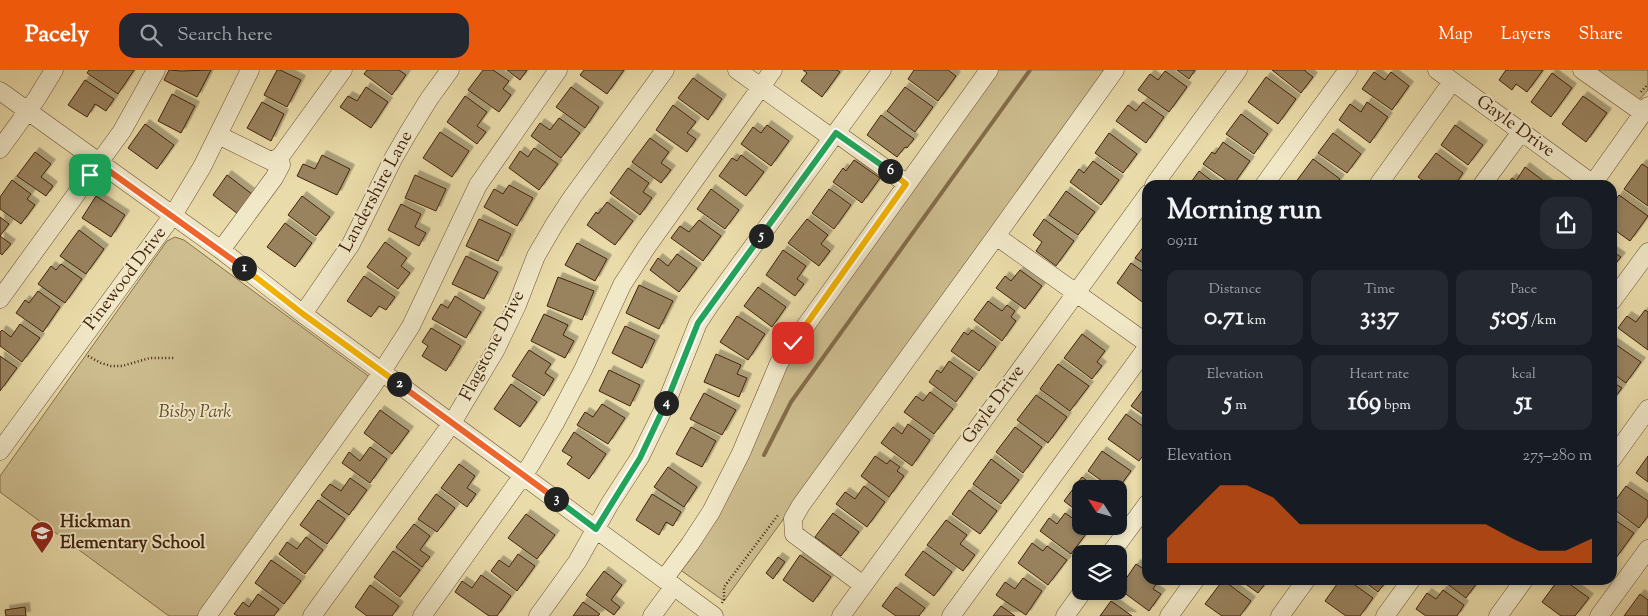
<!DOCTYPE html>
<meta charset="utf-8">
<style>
body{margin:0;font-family:"Sorts Mill Goudy",serif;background:#242831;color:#f1f3f6;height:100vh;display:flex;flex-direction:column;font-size:19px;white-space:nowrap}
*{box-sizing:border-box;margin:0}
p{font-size:16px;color:#9ea1a6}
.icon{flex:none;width:28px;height:28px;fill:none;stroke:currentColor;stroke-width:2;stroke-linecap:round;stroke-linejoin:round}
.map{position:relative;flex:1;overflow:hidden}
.panel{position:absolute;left:1142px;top:110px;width:475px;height:405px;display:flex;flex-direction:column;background:#171b24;border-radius:15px;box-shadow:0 2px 8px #0003}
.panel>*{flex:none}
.needle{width:32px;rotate:306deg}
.tools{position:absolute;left:1072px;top:410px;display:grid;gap:10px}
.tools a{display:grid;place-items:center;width:55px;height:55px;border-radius:10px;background:#171b24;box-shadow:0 2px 8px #0003;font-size:25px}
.pin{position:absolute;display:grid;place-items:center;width:42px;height:42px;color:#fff;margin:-21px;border-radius:10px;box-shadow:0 2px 8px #0006}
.km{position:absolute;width:25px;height:25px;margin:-12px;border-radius:50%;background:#222;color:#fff;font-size:14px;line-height:25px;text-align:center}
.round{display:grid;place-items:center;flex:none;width:52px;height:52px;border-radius:15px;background:#242831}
.headline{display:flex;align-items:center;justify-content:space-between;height:85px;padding:0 25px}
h1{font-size:28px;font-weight:700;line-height:38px}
.stats{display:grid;grid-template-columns:repeat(3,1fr);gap:8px;height:85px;padding:5px 25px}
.stats div{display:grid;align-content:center;border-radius:12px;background:#242831;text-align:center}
.stats b{font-size:25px;font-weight:700}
.stats small{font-size:14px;font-weight:400}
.stats p{font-size:14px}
.chart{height:140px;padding:10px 25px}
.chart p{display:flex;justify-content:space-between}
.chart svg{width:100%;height:90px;margin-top:5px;fill:#ea580c;opacity:.7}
header{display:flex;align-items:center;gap:30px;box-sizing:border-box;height:70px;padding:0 25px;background:#ea580c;color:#fff}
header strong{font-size:24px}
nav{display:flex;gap:28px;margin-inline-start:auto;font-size:18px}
.search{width:350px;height:45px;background:#242831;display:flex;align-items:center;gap:12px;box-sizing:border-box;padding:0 18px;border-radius:15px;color:#9ea1a6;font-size:19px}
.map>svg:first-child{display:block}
.green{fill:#cdbd8f;stroke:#87704e}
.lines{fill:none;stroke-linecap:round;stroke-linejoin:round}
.stream{stroke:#846c4a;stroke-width:4}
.building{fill:#99835e;stroke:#41230c;filter:url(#shadow)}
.minor-casing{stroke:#6b5134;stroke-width:19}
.path{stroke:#41230c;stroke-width:2.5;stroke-dasharray:1 2.5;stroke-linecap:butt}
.minor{stroke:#f1e8c8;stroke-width:18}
.split-1-casing{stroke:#fff;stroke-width:10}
.split-2-casing{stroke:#fff;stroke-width:10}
.split-3-casing{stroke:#fff;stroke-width:10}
.split-4-casing{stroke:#fff;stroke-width:10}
.split-5-casing{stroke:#fff;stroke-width:10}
.split-6-casing{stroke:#fff;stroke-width:10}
.split-7-casing{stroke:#fff;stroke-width:10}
.split-1{stroke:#f0652b;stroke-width:6}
.split-2{stroke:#f5b400;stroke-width:6}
.split-3{stroke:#f0652b;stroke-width:6}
.split-4{stroke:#22a559;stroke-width:6}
.split-5{stroke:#22a559;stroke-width:6}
.split-6{stroke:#22a559;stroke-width:6}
.split-7{stroke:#f5b400;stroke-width:6}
.labels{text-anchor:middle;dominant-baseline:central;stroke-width:4;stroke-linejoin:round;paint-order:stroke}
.street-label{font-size:18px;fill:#41230c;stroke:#f1e8c8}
.park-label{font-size:18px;font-style:italic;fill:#644a2d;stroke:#f1e8c8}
.poi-label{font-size:18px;font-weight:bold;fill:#41230c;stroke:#f1e8c8;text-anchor:start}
</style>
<header>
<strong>Pacely</strong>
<div class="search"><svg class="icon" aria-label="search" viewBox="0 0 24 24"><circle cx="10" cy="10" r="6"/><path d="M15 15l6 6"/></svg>Search here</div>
<nav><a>Map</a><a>Layers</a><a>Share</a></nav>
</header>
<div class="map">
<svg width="1648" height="546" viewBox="0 0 1648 546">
<defs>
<filter id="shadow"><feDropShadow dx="4.5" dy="-4.5" stdDeviation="0" flood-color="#0004"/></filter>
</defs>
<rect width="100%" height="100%" fill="#eadcaa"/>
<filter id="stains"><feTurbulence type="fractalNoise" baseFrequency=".004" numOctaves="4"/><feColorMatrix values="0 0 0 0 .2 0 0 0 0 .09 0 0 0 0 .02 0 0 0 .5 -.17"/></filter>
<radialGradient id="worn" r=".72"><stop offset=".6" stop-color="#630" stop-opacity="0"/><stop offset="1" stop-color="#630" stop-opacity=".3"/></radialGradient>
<!-- green -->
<path class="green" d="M993,0H1109L724,531L679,499L772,309Z
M1593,0H1648V20L1637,32Z
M175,167L184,170L367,305L369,307L200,546H169L0,422V406L167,171Z"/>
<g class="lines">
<!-- stream -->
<path class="stream" d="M764,385L791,332L1030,0"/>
</g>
<!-- building -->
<path class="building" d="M89,0H134L118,24L87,3Z
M169,0L181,1L211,0L197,27L164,10Z
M277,0H280L301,10L287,37L264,25Z
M367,0H399L406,5L392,25L364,4Z
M483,0H493L509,11L503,19L511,25L499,42L468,20Z
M507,0H527L520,10Z
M584,0H624L607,24L580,5Z
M803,0H837L840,2L822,27L801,11L807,3Z
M914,0H948L956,6L938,31L908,9Z
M1177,0H1195L1189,9Z
M1272,0H1305V1L1313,7L1301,23Z
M1506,0H1543L1527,22L1516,14L1512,20L1499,10Z
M1165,1L1187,17L1169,42L1138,20L1150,4L1158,10Z
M1374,2L1385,10L1391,2L1409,16L1392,40L1362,19Z
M1552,3L1572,18L1551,47L1531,32Z
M1266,7L1296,29L1278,54L1248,32Z
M693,8L722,29L708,50L678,28Z
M85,10L114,29L106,41L95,34L87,47L68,35Z
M366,17L388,32L371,58L340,37L348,26L357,31Z
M571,17L599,37L585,58L556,37Z
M905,17L933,37L915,62L887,41Z
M172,24L195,36L181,63L158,51Z
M465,26L487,42L477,56L486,62L477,74L447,52Z
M1583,26L1607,43L1586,72L1562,54Z
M262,32L284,44L271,71L247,58Z
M1143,32L1164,47L1146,73L1116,51L1128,35L1136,41Z
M1367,32L1388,47L1370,73L1339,50L1350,34L1361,42Z
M673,35L696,52L687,63L696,69L687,82L656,60Z
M1241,44L1268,64L1254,84L1226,64Z
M881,45L914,69L907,78L905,77L897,87L867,65Z
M559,48L580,63L561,88L531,66L540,53L550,60Z
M145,54L174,75L157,99L128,78Z
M767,55L789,71L771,96L741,74L753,57L761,63Z
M1455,55L1483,75L1468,95L1441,75Z
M440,62L469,81L452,107L423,88Z
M1109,63L1137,84L1123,103L1095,83Z
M1333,63L1361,84L1347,103L1318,83Z
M650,68L669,82L661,93L671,100L661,113L632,92Z
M1223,72L1250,91L1233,115L1203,94L1212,82L1215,84Z
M534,78L558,94L539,120L509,98L520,81L528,87Z
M35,82L51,94L41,107L53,116L46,126L17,106Z
M1436,83L1463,103L1455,115H1429L1418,107Z
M322,85L350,99L337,125L297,106L303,94L315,99Z
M741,85L764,102L746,126L719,106L732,88L737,91Z
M1313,89L1340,109L1336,115H1298L1295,113Z
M854,90L880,108L862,133L833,112L843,98L846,101Z
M1093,91L1119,110L1101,135L1070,112L1079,99L1084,103Z
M1642,94L1648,98V136L1624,119Z
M1525,97L1549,115H1506L1512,108L1516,111Z
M628,98L649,113L643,122L652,128L640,145L610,123Z
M1199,101L1217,115H1189Z
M227,105L252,124L238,144L213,125Z
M415,105L446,119L436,141L405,128Z
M12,110L31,124L27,129L35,135L21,154L0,139V127Z
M509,115L533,128L517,156L484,137L494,119L503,124Z
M711,119L739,140L725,159L697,139Z
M829,119L851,135L834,159L812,143Z
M1066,121L1095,142L1078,165L1049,145Z
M1619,125L1648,146L1630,171L1612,158V135Z
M96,126L125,145L111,167L82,148Z
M302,126L330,147L316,166L288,145Z
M607,132L633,151L615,175L587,155L596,142L598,144Z
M401,134L421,144L415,157L426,163L419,176L388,160Z
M0,147L9,154L0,166L11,174L2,185L0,183Z
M479,149L511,164L498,191L466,176Z
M807,149L828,165L821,174L830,181L819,196L788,173Z
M1044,149L1074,171L1056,196L1036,181L1042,172L1033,165Z
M699,150L721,166L703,191L671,168L680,156L689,162Z
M285,153L312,173L295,197L267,177Z
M79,160L104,179L86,204L60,186Z
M1148,171V196L1135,188Z
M385,172L407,188L401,196L410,203L398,219L367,197Z
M577,173L607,189L595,211L565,195Z
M783,180L806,196L797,209L804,214L795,226L766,205Z
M1612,181L1621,187L1612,198Z
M677,184L697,198L679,222L650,200L658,188L668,196Z
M466,186L498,202L484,229L452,214Z
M1131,193L1148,205V231L1145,234L1117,213Z
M61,194L82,209L65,233L38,214L51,196L56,200Z
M1020,200L1042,216L1025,239L996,218L1005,206L1011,211Z
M364,206L395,227L386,240L379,236L371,247L347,231Z
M558,207L594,221L582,250L547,236Z
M639,215L673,231L659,259L626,243Z
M758,217L786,237L772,257L744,236Z
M38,221L60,237L43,262L16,243L25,230L29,233Z
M455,226L481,242L466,268L432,249L441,234L448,238Z
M988,231L1002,241L1007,235L1015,241L1011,247L1016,251L1002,271L974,250Z
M1645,240L1648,242V280L1618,258L1627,246L1636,252Z
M544,244L568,255L563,265L574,271L565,288L531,271Z
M737,246L765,264L748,290L720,272Z
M20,254L40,268L22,292L0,276V262L2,260L11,267Z
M625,256L655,270L642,298L612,283Z
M431,258L461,276L446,301L422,286L428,276L422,272Z
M972,260L996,277L979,301L951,281L964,262L968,265Z
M1082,264L1105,281L1097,292L1102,296L1092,309L1064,288Z
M1612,272L1641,292L1626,313L1612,303Z
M529,280L551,294L545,303L554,309L544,326L512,306Z
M716,284L741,295L737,304L747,308L739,327L704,312Z
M0,286L17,298L0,321Z
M949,291L973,308L956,332L929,312L937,300L941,303Z
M1058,294L1089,316L1070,341L1040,319Z
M609,300L640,315L630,336L599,321Z
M1612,312L1622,318L1612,331Z
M1148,313V348L1131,336Z
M511,314L537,332L520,357L494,339Z
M930,322L953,339L934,364L904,342L916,326L923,331Z
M704,323L736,340L722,365L690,349Z
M1036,325L1067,347L1048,373L1017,350Z
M602,334L625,348L608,374L577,355L585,342L593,347Z
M380,340L409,361L392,384L364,363Z
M1126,344L1148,360V379L1139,391L1108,369Z
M908,354L930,370L912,396L881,373L893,357L902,364Z
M691,357L716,371L702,397L676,384Z
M1015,357L1042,377L1023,403L996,382Z
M574,362L606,384L589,409L567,394L572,387L562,381Z
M370,377L387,389L370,413L342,393L349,382L360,391Z
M1102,381L1131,401L1118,419H1113L1088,401Z
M875,386L887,394L890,390L900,397L897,401L904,406L889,427L861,406Z
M1648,386V412L1636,403Z
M991,389L1019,410L1001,434L973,414Z
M459,394L475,406L467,418L476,424L467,437L441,418Z
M668,397L697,417L684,437L654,417Z
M1082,407L1098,419H1081V444L1064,431Z
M350,408L367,420L349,445L321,425L330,414L341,421Z
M864,416L885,432L867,457L836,434L845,422L855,429Z
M1626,416L1648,431V446L1639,458L1612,438V435Z
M969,420L997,441L980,464L952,444Z
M436,424L455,438L437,462L418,449Z
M652,424L681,442L673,456L666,452L659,465L636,450Z
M318,430L345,449L327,474L300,455Z
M833,443L859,462L841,486L815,467Z
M1065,443L1081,454V456L1089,460L1071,484L1040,461L1049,448L1057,454Z
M526,444L555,465L537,489L508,468Z
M1612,448L1634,463L1616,488L1612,486Z
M946,450L967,465L960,474L975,485L963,501L927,475Z
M414,454L430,466L420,480L430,487L422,497L396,477Z
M306,467L323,480L305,504L279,484L287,472L297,479Z
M1032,473L1043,481L1047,476L1067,490L1048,515L1018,493Z
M393,481L420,500L400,527L374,507Z
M923,481L952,502L934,526L905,505Z
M518,484L535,496L517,521L491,501L499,490L509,497Z
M800,485L831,507L813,532L783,510Z
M778,487L785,492L773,509L766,503Z
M271,490L301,511L284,534L255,513Z
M1136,494L1148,502V510H1159L1153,519L1161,524L1149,541L1119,519Z
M604,501L622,515L611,530L620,537L614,545L586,525Z
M481,505L511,526L497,546H489L455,522L462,511L472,518Z
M1023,508L1042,521L1026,545L996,525L1005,512L1015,519Z
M1223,510L1251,531L1240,546H1222L1205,534Z
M1240,510H1268L1258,523Z
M1340,510H1348L1373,528L1360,546H1346L1325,531Z
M1362,510H1387L1378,522Z
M1442,510H1479L1466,528Z
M1558,510H1564L1589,528L1575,546H1561L1542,532Z
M370,515L399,536L392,546H367L355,537Z
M896,517L925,538L919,546H896L882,536Z
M1443,520L1464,535L1457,546H1426L1416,539L1427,523L1436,529Z
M258,524L279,539L274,546H238L234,544L243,532L249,537Z
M1640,524L1648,530V546H1624Z
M1111,531L1132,546H1100Z
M583,532L600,544L598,546H573Z
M1001,536L1015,546H993Z
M25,537L26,546H6L5,540Z"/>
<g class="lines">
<!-- minor casing -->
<g class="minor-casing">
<path id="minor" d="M737,0L832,68
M1437,0L1593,114
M1582,0L1643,43
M0,21L221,180L303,244L714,546
M836,63L907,114
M218,65L271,91L280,87L343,0
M0,79L37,28L54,0
M1154,115L1238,0
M1264,115L1348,0
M1378,115L1452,12
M1482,115L1521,62
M1592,115L1648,36
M996,166L1115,0
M221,180L274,108L281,95L280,87
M0,229L122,61L156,0
M1612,231L1648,182
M303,244L351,174L393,89L408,63L429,29L450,0
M0,381L173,145L202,97L250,0
M1612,389L1648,339
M1110,484L1148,433
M664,509L690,474L711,442L741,383L779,293L989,0
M863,515L794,464L793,449L801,435L996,166L1148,274
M207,546L374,314L411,256L478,115L558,0
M312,546L452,353L495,281L517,235L536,186L554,155L573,126L665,0
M422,546L531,394L555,353L583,300L622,215L646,178L773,0
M538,546L577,492L609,435L640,387L665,336L698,253L710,235L882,0
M652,546L674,516
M841,546L1148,124
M951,546L1148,276
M1065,546L1083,521
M1169,546L1195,510
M1280,546L1306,510
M1385,546L1411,510
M1498,546L1524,510
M1599,546L1648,479"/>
</g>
<!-- path -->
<path class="path" d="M1641,22L1648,14
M88,286L101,293L111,296H122L150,288H175
M722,533L724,529V517L778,445"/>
<!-- minor -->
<use href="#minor" class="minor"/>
</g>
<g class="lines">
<!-- split-1 casing -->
<g class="split-1-casing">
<path id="split-1" d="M90,105L98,93L244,198"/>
</g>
<!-- split-2 casing -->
<g class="split-2-casing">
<path id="split-2" d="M244,198L303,244L399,314"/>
</g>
<!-- split-3 casing -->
<g class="split-3-casing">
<path id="split-3" d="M399,314L556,429"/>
</g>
<!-- split-4 casing -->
<g class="split-4-casing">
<path id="split-4" d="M556,429L596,459L640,388L666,333"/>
</g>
<!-- split-5 casing -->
<g class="split-5-casing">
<path id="split-5" d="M666,333L698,253L761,166"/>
</g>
<!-- split-6 casing -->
<g class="split-6-casing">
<path id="split-6" d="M761,166L836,63L890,101"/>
</g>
<!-- split-7 casing -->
<g class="split-7-casing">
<path id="split-7" d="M793,273L906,114L890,101"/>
</g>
<!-- split-1 -->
<use href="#split-1" class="split-1"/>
<!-- split-2 -->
<use href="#split-2" class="split-2"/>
<!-- split-3 -->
<use href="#split-3" class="split-3"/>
<!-- split-4 -->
<use href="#split-4" class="split-4"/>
<!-- split-5 -->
<use href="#split-5" class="split-5"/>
<!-- split-6 -->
<use href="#split-6" class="split-6"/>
<!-- split-7 -->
<use href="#split-7" class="split-7"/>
</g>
<!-- icons -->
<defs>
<g id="school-pin" transform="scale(1.25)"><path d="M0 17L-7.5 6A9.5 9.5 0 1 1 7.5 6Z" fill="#8f2418" stroke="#f1e8c8"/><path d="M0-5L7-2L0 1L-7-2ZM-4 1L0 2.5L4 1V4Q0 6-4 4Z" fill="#fff"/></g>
</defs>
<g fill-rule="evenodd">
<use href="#school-pin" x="42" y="463"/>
</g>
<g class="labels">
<!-- street labels -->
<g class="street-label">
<text transform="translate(1515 57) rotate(36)">Gayle Drive</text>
<text transform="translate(377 122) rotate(-62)">Landershire Lane</text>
<text transform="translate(126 209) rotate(-53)">Pinewood Drive</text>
<text transform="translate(493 276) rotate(-63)">Flagstone Drive</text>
<text transform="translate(994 335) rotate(-54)">Gayle Drive</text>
</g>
<!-- park labels -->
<g class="park-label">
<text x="195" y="343">Bisby Park</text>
</g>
<!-- poi labels -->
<g class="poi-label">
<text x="60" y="453">Hickman<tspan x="60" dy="21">Elementary School</tspan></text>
</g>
</g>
<rect width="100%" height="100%" filter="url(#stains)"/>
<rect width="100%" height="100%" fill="url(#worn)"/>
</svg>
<div class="tools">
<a><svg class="needle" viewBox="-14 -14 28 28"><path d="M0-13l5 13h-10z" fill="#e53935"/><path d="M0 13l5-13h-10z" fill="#9ea1a6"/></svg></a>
<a><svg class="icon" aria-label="layers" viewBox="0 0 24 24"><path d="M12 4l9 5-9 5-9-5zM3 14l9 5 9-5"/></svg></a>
</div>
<div class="pin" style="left:90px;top:105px;background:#1e9e55"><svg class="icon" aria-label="arrive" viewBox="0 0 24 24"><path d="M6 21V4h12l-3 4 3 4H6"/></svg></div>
<div class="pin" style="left:793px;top:273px;background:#d93025"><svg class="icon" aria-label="check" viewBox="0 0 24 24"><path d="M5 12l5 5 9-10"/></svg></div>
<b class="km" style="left:244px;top:198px">1</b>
<b class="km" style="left:399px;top:314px">2</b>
<b class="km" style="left:556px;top:429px">3</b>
<b class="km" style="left:666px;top:333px">4</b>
<b class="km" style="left:761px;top:166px">5</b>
<b class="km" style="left:890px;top:101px">6</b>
<section class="panel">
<div class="headline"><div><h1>Morning run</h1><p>09:11</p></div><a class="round"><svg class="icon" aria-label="share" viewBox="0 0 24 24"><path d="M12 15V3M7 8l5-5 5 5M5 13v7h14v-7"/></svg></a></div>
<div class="stats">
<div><p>Distance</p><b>0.71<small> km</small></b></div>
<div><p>Time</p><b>3:37</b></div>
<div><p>Pace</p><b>5:05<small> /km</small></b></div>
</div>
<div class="stats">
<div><p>Elevation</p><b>5<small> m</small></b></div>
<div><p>Heart rate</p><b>169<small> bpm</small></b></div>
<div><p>kcal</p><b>51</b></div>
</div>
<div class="chart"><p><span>Elevation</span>275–280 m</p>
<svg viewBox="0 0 160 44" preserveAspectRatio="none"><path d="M0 44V32L10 19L20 6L30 6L40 12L50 25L60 25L70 25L80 25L90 25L100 25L110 25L120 25L130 32L140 38L150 38L160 32V44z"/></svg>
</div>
</section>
</div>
